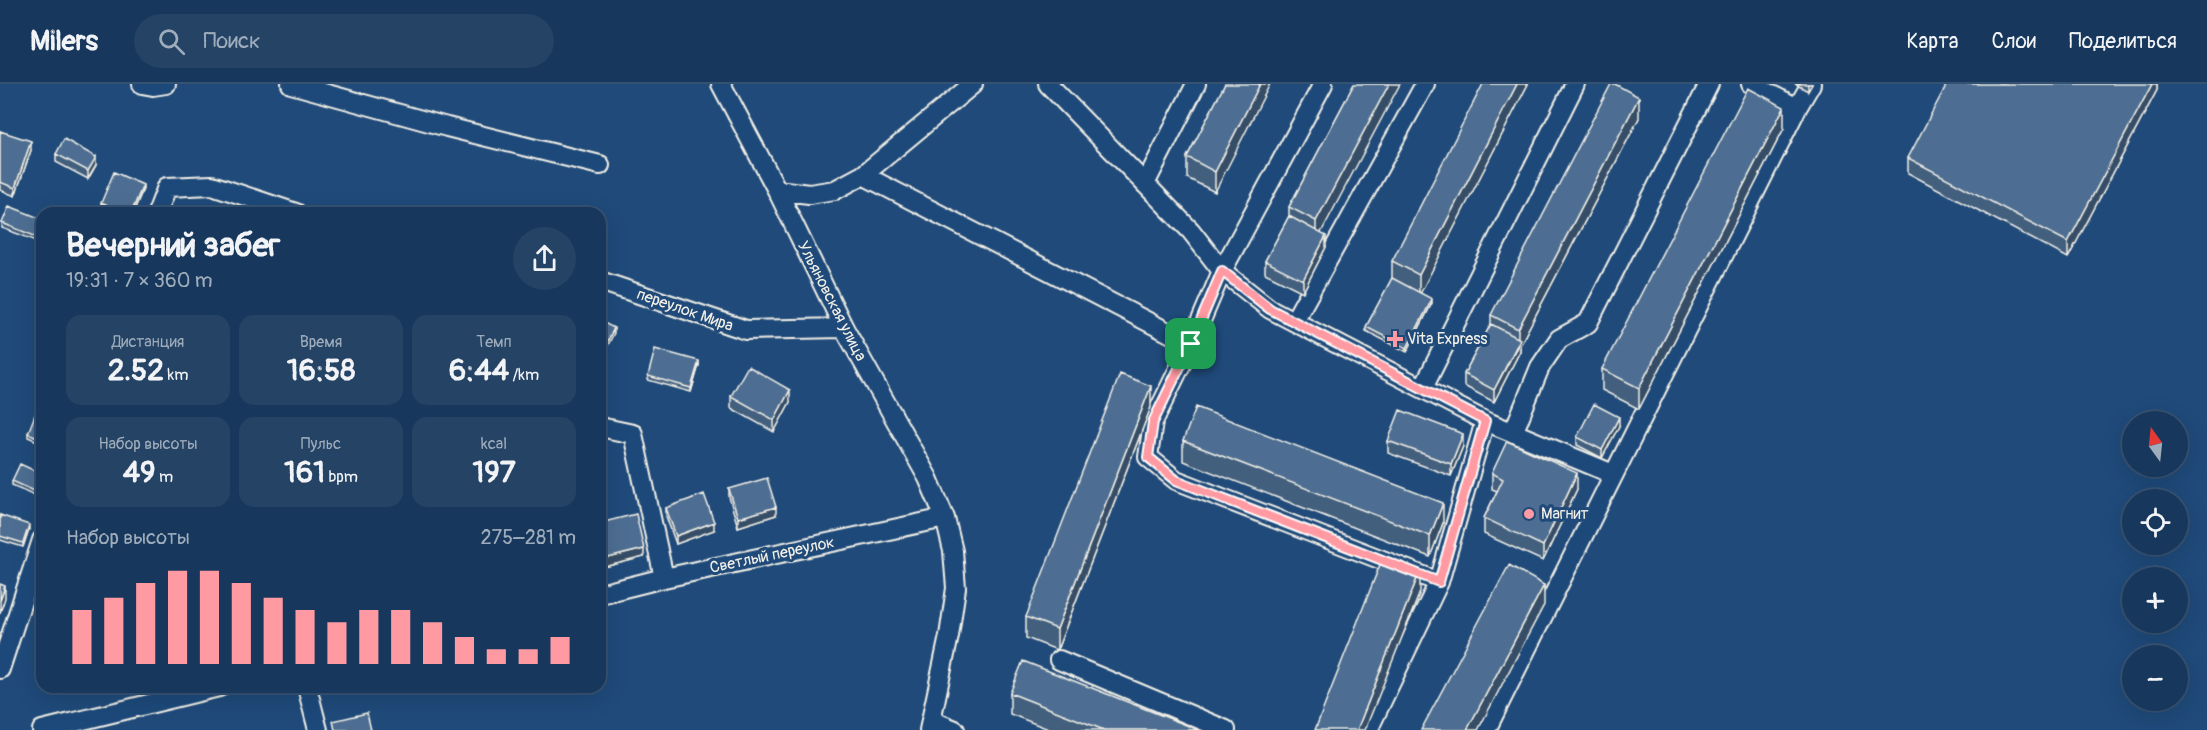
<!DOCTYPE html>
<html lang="ru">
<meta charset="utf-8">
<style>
body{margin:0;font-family:Pangolin,sans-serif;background:#244365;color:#f1f3f6;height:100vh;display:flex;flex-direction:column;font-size:22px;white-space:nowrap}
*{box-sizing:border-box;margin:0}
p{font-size:20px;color:#9eacbb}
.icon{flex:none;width:33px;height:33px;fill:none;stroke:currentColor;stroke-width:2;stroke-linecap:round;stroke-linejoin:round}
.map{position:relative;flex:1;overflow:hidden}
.side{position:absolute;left:36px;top:123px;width:570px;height:486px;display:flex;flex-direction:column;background:#17385c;border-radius:18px;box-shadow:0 6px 24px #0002,0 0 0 2px #365272}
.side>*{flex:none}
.needle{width:39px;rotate:345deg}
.controls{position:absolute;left:2122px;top:327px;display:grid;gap:12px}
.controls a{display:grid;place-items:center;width:66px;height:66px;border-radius:50%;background:#17385c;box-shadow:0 6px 24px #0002,0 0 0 2px #365272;font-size:30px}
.pin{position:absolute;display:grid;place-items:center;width:51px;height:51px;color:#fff;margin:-26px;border-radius:12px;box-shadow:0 3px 9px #0006}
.round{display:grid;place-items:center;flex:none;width:63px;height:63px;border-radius:32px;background:#244365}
.summary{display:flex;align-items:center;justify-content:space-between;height:102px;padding:0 30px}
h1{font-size:33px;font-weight:700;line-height:45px}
.figures{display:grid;grid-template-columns:repeat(3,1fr);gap:9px;height:102px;padding:6px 30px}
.figures div{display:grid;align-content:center;border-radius:15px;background:#244365;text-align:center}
.figures b{font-size:30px;font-weight:700}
.figures small{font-size:16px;font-weight:400}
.figures p{font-size:16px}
.chart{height:168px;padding:12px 30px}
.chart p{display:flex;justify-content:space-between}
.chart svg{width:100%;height:108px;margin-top:6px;stroke:#ff9aa2;stroke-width:6}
header{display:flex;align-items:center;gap:36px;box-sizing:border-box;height:84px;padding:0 30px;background:#17385c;border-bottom:2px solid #365272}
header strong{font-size:28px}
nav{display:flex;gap:33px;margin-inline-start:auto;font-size:21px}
.search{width:420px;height:54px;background:#244365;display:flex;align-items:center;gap:15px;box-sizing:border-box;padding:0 21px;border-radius:33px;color:#9eacbb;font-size:22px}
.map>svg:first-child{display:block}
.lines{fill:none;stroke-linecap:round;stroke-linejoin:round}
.minor-casing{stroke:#f4f1e8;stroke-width:22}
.minor{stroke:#1f4a7a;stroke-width:18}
.wall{fill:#425f7e;stroke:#f4f1e8;stroke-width:1.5}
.shaded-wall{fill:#364d66;stroke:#f4f1e8;stroke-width:1.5}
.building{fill:#4d6e92;stroke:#f4f1e8;stroke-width:1.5}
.route-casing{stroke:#fff;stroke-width:12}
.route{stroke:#ff9aa2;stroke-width:8}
.poi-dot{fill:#ff9aa2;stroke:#1f4a7a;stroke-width:2}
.labels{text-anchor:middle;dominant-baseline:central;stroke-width:6;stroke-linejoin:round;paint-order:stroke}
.street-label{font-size:16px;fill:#f4f1e8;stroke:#1f4a7a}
.poi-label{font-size:16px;fill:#f4f1e8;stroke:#1f4a7a;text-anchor:start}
</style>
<header>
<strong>Milers</strong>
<div class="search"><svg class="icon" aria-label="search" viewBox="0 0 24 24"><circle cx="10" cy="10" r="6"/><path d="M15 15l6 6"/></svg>Поиск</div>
<nav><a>Карта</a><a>Слои</a><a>Поделиться</a></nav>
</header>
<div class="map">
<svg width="2207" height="646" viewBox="0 0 2207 646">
<rect width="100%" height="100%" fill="#1f4a7a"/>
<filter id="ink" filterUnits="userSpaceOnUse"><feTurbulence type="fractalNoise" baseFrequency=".0167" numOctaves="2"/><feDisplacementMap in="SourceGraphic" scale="12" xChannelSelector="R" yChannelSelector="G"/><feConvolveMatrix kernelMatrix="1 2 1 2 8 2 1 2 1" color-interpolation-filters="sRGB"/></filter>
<g filter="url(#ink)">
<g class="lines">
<!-- minor casing -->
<g class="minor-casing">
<path id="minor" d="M142,0L153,2L166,0
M291,0L447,43L600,81
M721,0L777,106L844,244L928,394L945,434L953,467L956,504L949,552L929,646
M1048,0L1191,147L1222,187L1270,225L1485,337L1613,390
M1751,0L1797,24
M863,91L1191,260L1222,187L1323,0
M1145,100L1196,0
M777,106L809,110L835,106L863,91L973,0
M157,129L167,103L212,101L296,129
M600,197L746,246L844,244
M1294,237L1425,0
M1191,260L1153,338L1148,373L1176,396L1439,498
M1423,304L1575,0
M600,343L633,350L664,494
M1513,349L1540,283L1559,255L1588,239L1709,0
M600,510L664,494L945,434
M1059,576L1226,646
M0,585L42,456
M307,603L318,646
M931,636L955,646
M42,646L219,603
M1368,646L1439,498L1485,337
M1486,646L1797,24L1811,0"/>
</g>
<!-- minor -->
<use href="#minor" class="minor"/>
</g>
<!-- wall -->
<path class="wall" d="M1225,0L1215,108L1187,94V73Z
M1354,0L1321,149L1326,163L1303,208L1265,189V177L1289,132V123Z
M1528,0L1420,209L1432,219L1407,268L1366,247V243L1392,194V177Z
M1795,0H1812L1808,7Z
M2157,0V6L2068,174L1908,89V74Z
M1639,34L1520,261V267L1494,318L1464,302V290L1491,240V231Z
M1784,44L1639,325L1602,306V285Z
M0,47L31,66L15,112L0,106Z
M56,70L96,81L88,95L56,78Z
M143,105L133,129H115L101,123V119Z
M42,135V159L2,144V139Z
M699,281L691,308L648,296V292Z
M731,312L790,318L774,348L731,324Z
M1151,323L1057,566L1026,554V533Z
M42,325V359L28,353V349Z
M1619,342L1602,374L1577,361V353Z
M1183,357L1443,439L1430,473L1183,377Z
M1388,357L1463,362L1451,392L1388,369Z
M1492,389L1577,405L1543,477L1484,450V434L1497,407L1492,405Z
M42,390L39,413L12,401V397Z
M729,405L776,431L738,443L729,413Z
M666,424L714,446L676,460L666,432Z
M0,431L29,445L23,463L0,456Z
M600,439L644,473L604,483L600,464Z
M1010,609L1199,646H1051L1010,630Z"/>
<!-- shaded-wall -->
<path class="shaded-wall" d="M1260,0H1270L1215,108V88Z
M1389,0H1400L1316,158V137Z
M1517,0H1528L1419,212V191Z
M1808,0H1812L1808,7Z
M2152,0H2157V6L2068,174V158Z
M1639,13V34L1520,261V267L1494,318V306L1518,261V245Z
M1784,23V44L1639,325V304Z
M31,57V66L15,112V104Z
M96,73V81L88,95V87Z
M143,101V105L133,129H131Z
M1326,152V163L1303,208V196Z
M1432,215V219L1407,268V264Z
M614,244V249L600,277V272Z
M699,277V281L691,308V304Z
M1151,302V323L1057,566V545Z
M790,306V318L774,348V336Z
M1619,333V342L1602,374V366Z
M1463,350V362L1451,392V380Z
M1577,389V405L1543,477V462Z
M604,408V416L600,417V409Z
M1443,419V439L1430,473V452Z
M776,423V431L738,443V434Z
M714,438V446L676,460V452Z
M29,441V445L23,463V459Z
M644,465V473L604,483V475Z
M1420,487V508L1365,646H1357Z
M1544,501V521L1478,646H1467Z
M5,502V514L0,529V517Z"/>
<!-- building -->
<path class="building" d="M1225,0H1260L1215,88L1187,73Z
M1354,0H1389L1316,137L1289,123Z
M1483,0H1517L1419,191L1392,177Z
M1611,0H1615L1639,13L1518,245L1491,231Z
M1947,0H2152L2068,158L1908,74Z
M1748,4L1784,23L1639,304L1602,285Z
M0,47L31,57L15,104L0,98Z
M64,55L96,73L88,87L56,70Z
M114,88L143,101L131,129H125L101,119Z
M9,122L42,135V155L2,139Z
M207,125L218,129H205Z
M1289,132L1326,152L1303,196L1265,177Z
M1392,194L1432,215L1407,264L1366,243Z
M600,237L614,244L600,272Z
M1491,240L1520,255L1494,306L1464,290Z
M655,265L699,277L691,304L648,292Z
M748,282L790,306L774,336L731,312Z
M1120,290L1151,302L1057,545L1026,533Z
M1594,320L1619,333L1602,366L1577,353Z
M38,323L42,325V355L28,349Z
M1196,323L1443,419L1430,452L1183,357Z
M1400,326L1463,350L1451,380L1388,357Z
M1507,357L1577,389L1543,462L1484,434L1503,395L1492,389Z
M20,380L42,390V403L39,409L12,397Z
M600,390L604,408L600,409Z
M767,394L776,423L738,434L729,405Z
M704,410L714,438L676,452L666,424Z
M636,430L644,465L604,475L600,456V439Z
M0,431L29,441L23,459L0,452Z
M1383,473L1420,487L1357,646H1315Z
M1509,481L1544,501L1467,646H1421Z
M0,500L5,502L0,517Z
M1023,577L1199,646H1104L1010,609Z
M367,629L371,646H335L333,637Z"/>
</g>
<g class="lines" filter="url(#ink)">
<!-- route casing -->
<g class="route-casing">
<path id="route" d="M1222,187L1270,225L1485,337L1439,498L1176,396L1148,373L1153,338L1191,260Z"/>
</g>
<!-- route -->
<use href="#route" class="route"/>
</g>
<!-- markers -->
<g class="poi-dot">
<path d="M1392 246h6v6h6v6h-6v6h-6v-6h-6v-6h6z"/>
<circle cx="1529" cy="430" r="6"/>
</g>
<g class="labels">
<!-- street labels -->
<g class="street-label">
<text transform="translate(832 217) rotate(63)">Ульяновская улица</text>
<text transform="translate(685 226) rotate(19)">переулок Мира</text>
<text transform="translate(772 471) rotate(-12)">Светлый переулок</text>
</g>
<!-- poi labels -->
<g class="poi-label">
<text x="1407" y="255">Vita Express</text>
<text x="1541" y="430">Магнит</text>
</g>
</g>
</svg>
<div class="controls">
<a><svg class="needle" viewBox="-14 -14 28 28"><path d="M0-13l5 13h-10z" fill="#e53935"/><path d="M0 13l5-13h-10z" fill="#9eacbb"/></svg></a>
<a><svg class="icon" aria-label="locate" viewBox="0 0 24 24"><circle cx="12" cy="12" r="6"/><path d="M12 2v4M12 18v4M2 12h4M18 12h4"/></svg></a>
<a>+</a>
<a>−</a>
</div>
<div class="pin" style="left:1191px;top:260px;background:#1e9e55"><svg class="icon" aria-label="arrive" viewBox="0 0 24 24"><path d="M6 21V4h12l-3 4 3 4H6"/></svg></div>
<section class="side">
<div class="summary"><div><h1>Вечерний забег</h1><p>19:31 · 7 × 360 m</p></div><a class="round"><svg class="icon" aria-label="share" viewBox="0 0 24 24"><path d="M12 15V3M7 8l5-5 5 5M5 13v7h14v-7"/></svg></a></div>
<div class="figures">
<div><p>Дистанция</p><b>2.52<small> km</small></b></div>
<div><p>Время</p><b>16:58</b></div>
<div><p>Темп</p><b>6:44<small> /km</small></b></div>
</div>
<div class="figures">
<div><p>Набор высоты</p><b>49<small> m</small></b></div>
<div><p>Пульс</p><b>161<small> bpm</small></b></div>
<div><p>kcal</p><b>197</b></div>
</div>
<div class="chart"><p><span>Набор высоты</span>275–281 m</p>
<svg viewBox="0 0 160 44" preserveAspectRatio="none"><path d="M5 44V22M15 44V17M25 44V11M35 44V6M45 44V6M55 44V11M65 44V17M75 44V22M85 44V27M95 44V22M105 44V22M115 44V27M125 44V33M135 44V38M145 44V38M155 44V33"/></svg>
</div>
</section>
</div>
